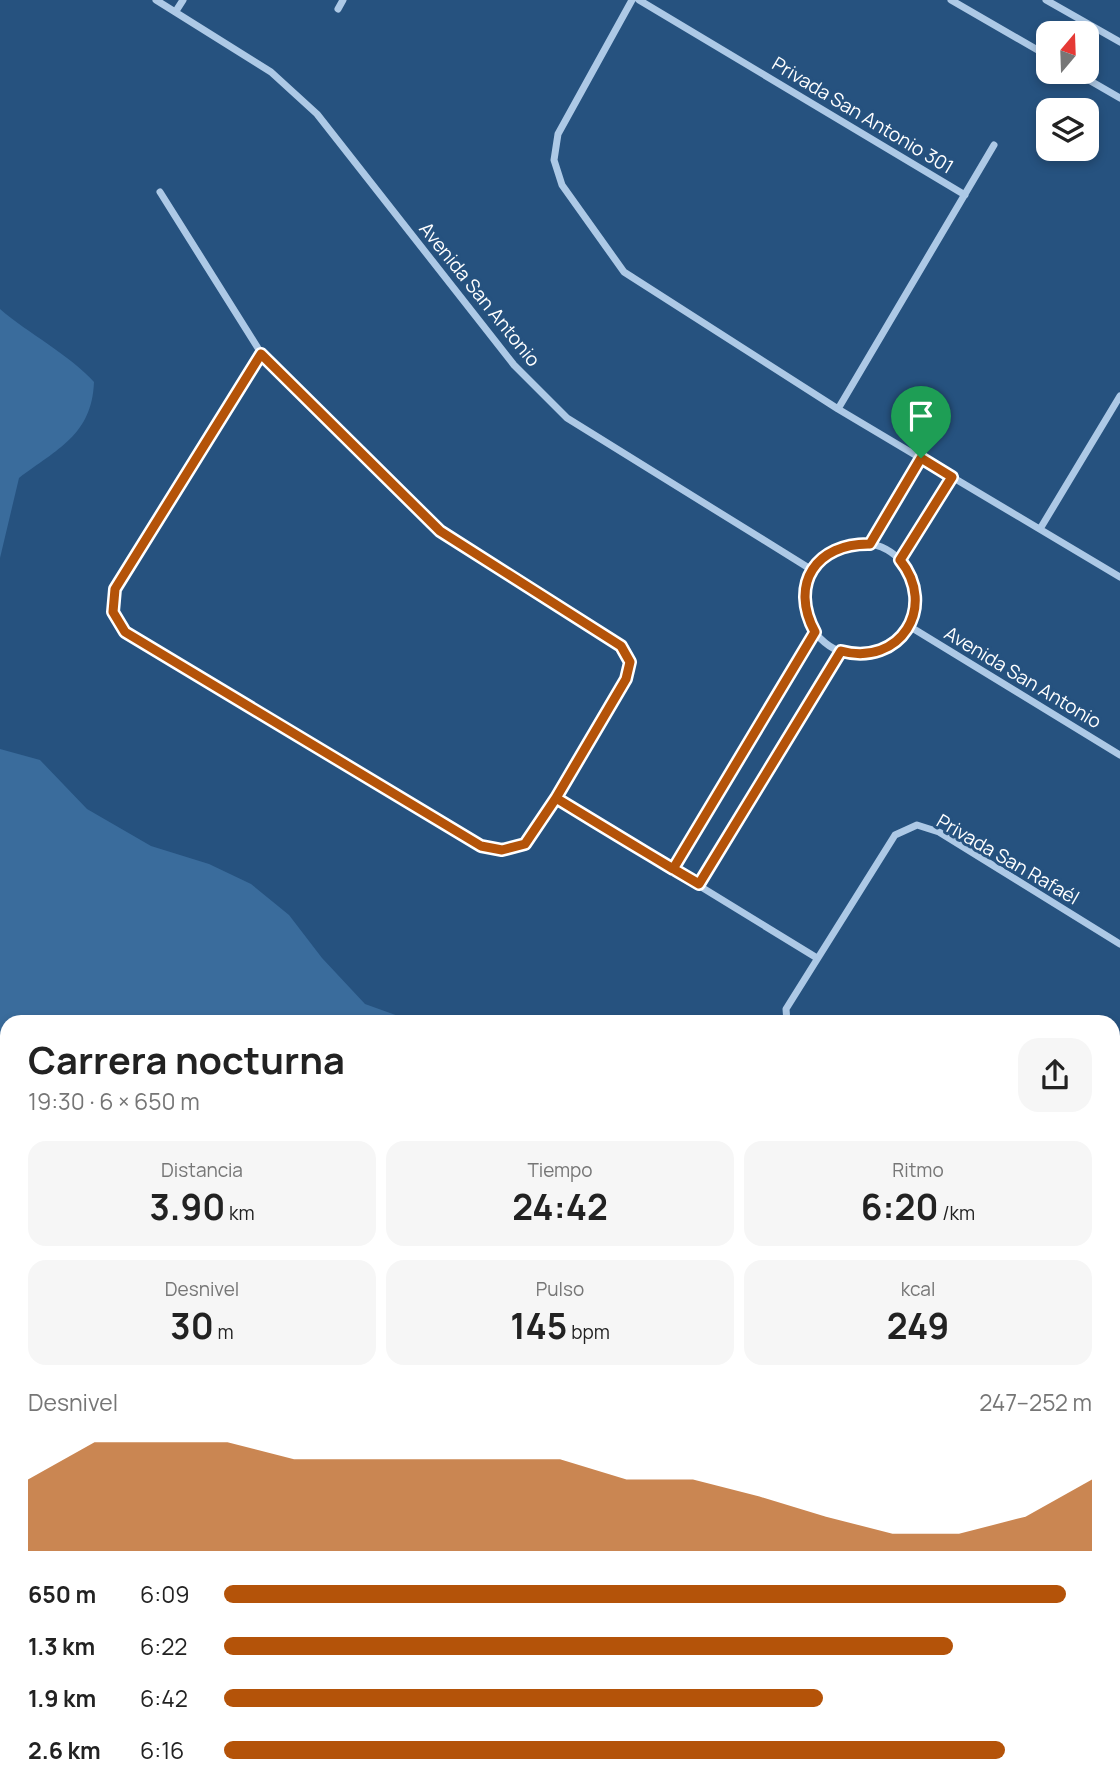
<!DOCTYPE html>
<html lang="es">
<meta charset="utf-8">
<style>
body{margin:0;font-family:Manrope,sans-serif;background:#f6f6f6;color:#222;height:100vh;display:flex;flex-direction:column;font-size:26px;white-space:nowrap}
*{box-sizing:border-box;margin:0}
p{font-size:23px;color:#767676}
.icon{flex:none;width:38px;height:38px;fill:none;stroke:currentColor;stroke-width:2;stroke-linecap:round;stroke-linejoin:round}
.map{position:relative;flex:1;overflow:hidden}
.drawer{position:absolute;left:0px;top:1015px;width:1120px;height:777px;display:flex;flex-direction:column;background:#fff;border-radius:21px 21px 0 0;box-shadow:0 4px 10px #0003}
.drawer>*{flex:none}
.needle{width:46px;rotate:19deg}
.tools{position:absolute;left:1036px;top:21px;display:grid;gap:14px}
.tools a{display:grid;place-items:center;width:63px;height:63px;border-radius:14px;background:#fff;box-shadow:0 4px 10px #0003;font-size:35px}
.pin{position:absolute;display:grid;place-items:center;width:60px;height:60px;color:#fff;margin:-72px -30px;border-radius:50% 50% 50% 0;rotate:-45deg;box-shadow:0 0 7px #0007}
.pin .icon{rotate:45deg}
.round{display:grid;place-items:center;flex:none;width:74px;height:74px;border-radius:21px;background:#f6f6f6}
.headline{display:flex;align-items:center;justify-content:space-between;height:119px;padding:0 28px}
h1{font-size:38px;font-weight:700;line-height:52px}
.stats{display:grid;grid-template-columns:repeat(3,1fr);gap:10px;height:119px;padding:7px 28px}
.stats div{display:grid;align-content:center;border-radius:18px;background:#f6f6f6;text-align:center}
.stats b{font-size:35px;font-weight:700}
.stats small{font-size:19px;font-weight:400}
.stats p{font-size:19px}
.chart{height:196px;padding:14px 28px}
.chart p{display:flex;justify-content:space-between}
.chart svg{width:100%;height:126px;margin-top:7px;fill:#b45309;opacity:.7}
ul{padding:0 28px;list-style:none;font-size:23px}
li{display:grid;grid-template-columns:112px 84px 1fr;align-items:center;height:52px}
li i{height:18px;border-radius:9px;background:#b45309}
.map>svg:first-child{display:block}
.green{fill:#3a6c9c}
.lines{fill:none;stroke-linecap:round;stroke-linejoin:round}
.street{stroke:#adc9e6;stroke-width:7}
.route-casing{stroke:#fff;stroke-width:14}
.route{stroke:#b45309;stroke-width:9}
.labels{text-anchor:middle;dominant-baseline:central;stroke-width:6;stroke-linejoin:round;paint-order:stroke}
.street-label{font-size:19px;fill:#fff;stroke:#26527f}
</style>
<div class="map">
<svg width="1120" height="1792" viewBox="0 0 1120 1792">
<rect width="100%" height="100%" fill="#26527f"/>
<!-- green -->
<path class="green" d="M0,309C29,334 70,355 94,382C92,435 57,449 19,478L0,558Z
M0,749L40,760L87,809L151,846L209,864L251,884L289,915L322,958L365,1004L415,1022H7V1628L0,1627Z"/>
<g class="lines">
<!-- street -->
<path class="street" d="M156,0L271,72L317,114L514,365L567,418L812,570
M632,0L558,134L554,160L562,185L624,272L838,409L1120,577
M639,0L965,195
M951,0L1048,56
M1046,0L1120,42
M338,9L343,0
M176,11L183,0
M1075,72L1120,98
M160,192L261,353L440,531L621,646L630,661L627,679L556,798L525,844L502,850L481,846L125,632L112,612L115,589L261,353
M838,409L994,145
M1040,529L1120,396
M804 599a56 56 0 1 1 112 0a56 56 0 1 1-112 0Z
M870,544L921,459
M900,560L952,477
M909,626L1120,755
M556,798L817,958
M673,869L815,632
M699,884L841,651
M787,1022L786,1009L895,835L917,825L939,832L1120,944
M1113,1227L1120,1231
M1113,1475L1120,1479
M1113,1513L1120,1518
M0,1669L7,1668
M208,1785L220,1792
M827,1785L839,1792
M902,1785L914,1792
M807,1792L826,1785
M1111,1792L1120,1776"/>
</g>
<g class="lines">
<!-- route casing -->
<g class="route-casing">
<path id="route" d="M921,458L870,544C816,543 789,584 815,632L673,869L556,798L525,844L502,850L481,846L125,632L113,612L115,589L261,354L440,531L621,646L630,662L626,679L556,798C603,827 651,856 699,884L841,651C900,667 938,607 900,560L952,477L921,458"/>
</g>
<!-- route -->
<use href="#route" class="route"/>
</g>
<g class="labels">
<!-- street labels -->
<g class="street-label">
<text transform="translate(863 115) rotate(31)">Privada San Antonio 301</text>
<text transform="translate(480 294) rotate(51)">Avenida San Antonio</text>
<text transform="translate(1023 677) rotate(31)">Avenida San Antonio</text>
<text transform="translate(1008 859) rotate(30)">Privada San Rafaél</text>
</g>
</g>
</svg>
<div class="tools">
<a><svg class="needle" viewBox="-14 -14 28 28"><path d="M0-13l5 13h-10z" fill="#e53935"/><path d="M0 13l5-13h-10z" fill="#767676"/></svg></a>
<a><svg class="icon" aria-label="layers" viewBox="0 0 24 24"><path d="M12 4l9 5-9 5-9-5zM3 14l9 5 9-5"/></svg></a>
</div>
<div class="pin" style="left:921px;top:458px;background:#1e9e55"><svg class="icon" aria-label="arrive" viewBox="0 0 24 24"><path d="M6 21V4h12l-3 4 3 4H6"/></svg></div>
<section class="drawer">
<div class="headline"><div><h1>Carrera nocturna</h1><p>19:30 · 6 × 650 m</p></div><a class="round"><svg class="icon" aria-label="share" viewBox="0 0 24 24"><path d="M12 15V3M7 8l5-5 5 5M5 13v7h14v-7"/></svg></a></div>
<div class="stats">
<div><p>Distancia</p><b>3.90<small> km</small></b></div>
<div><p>Tiempo</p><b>24:42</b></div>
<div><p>Ritmo</p><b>6:20<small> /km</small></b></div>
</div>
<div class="stats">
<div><p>Desnivel</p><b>30<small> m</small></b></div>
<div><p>Pulso</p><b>145<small> bpm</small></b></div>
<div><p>kcal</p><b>249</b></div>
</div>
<div class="chart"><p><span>Desnivel</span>247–252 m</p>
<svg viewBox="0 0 160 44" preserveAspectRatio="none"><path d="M0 44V19L10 6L20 6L30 6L40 12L50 12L60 12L70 12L80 12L90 19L100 19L110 25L120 32L130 38L140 38L150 32L160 19V44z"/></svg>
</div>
<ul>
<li><b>650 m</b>6:09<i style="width:97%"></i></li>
<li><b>1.3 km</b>6:22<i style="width:84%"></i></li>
<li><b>1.9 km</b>6:42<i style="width:69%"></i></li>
<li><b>2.6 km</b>6:16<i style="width:90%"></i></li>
</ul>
</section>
</div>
